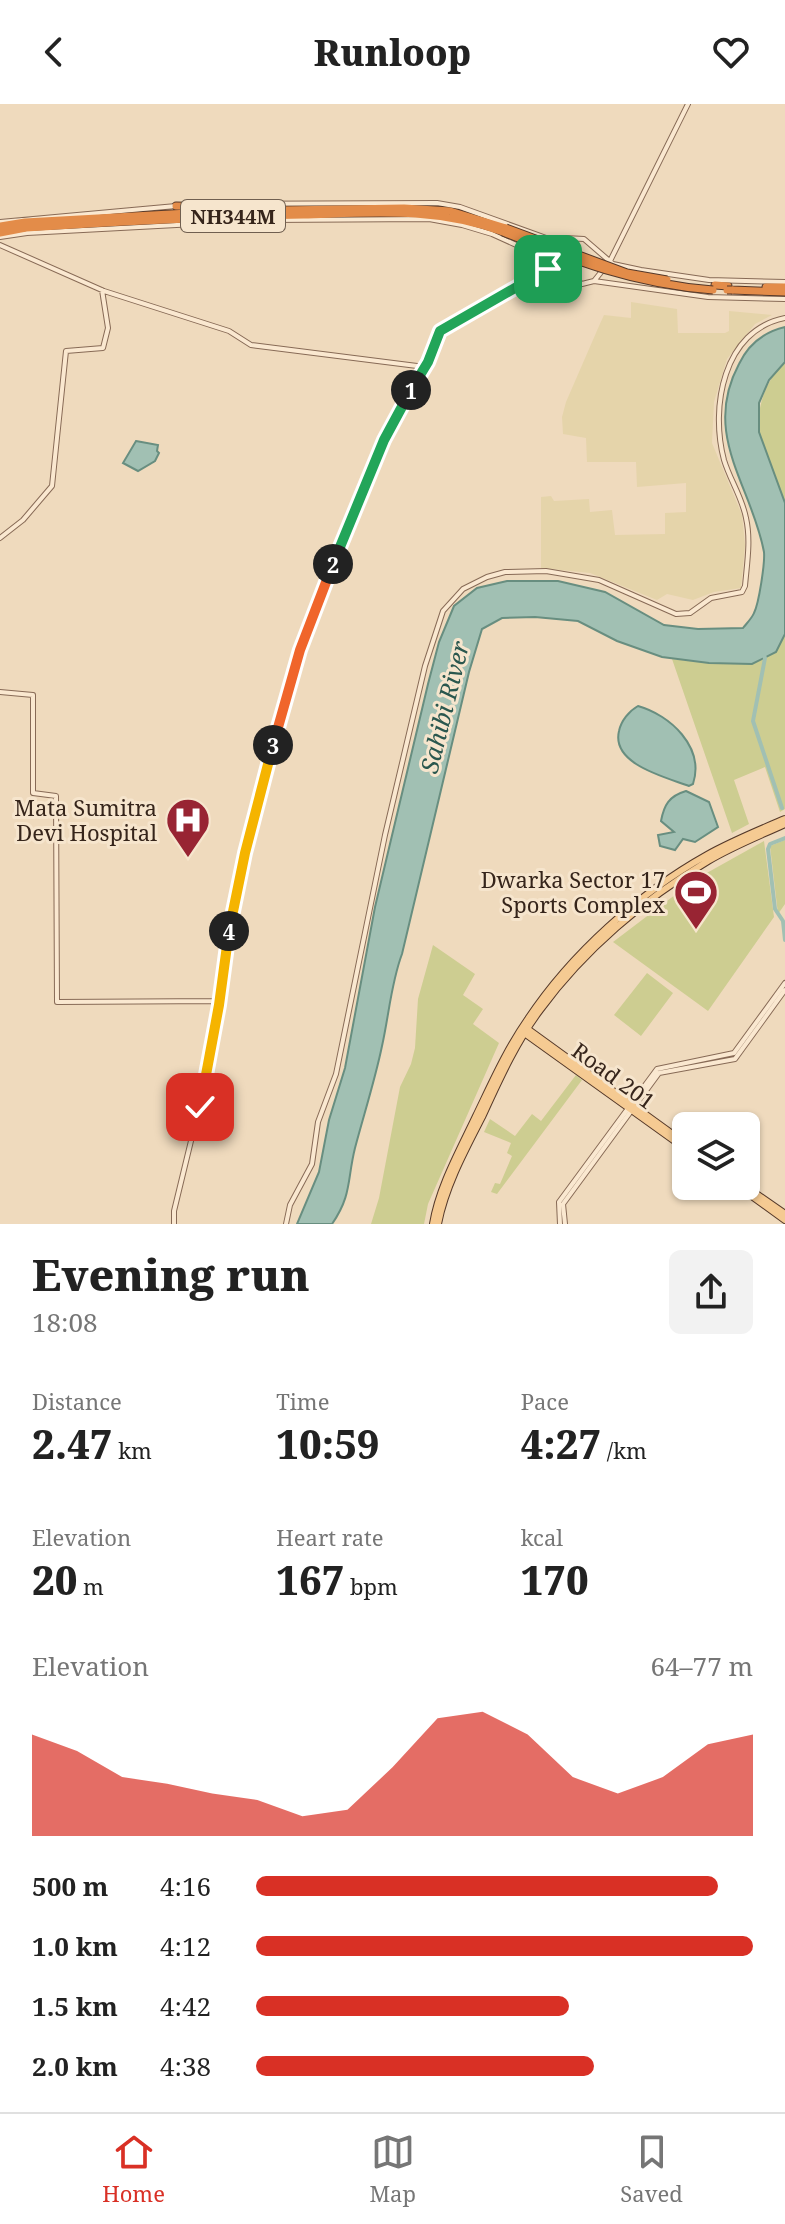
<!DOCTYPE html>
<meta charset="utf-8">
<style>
body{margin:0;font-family:"Noto Serif",serif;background:#f2f2f2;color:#222;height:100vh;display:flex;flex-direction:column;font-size:30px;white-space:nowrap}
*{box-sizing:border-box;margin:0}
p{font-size:26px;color:#767676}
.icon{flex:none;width:44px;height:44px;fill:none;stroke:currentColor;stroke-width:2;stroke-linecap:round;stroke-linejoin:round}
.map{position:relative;height:1120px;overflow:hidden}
.details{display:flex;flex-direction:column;background:#fff;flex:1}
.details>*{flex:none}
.controls{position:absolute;left:672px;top:1008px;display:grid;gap:16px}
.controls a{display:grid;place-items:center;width:88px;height:88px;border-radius:12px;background:#fff;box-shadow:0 2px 6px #0004;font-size:40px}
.pin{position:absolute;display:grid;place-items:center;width:68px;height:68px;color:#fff;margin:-34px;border-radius:16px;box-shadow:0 4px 12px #0006}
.km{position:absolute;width:40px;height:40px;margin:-20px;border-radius:50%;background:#222;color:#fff;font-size:22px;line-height:40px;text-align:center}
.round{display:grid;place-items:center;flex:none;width:84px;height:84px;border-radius:12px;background:#f2f2f2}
.summary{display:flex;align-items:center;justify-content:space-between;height:136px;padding:0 32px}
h1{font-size:44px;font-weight:800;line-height:60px}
.figures{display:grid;grid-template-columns:repeat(3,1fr);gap:12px;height:136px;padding:8px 32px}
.figures div{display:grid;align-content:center}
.figures b{font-size:40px;font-weight:800}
.figures small{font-size:22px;font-weight:400}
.figures p{font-size:22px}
.chart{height:224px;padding:16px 32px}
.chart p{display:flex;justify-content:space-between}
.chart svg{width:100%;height:144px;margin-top:8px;fill:#d93025;opacity:.7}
ul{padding:0 32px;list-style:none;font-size:26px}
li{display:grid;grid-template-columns:128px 96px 1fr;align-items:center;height:60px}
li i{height:20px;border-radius:10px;background:#d93025}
header{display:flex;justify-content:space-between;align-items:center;height:104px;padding:0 32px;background:#fff;font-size:36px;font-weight:800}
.menu{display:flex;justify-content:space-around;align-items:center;height:112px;border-top:2px solid #e0e0e0;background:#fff;font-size:22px;color:#767676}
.menu a{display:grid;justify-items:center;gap:4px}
.menu .selected{color:#d93025}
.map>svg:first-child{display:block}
.farmland{fill:#e5d4aa}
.green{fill:#cdcd91}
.water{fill:#a1c0b3;stroke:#688e80;stroke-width:2}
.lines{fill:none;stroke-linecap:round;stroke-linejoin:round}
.canal{stroke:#a1c0b3;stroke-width:4}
.minor-casing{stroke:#876a56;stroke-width:6}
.major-casing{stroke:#55392a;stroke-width:8}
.highway-casing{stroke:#55392a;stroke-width:9}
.minor{stroke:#fae8d0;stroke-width:4}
.major{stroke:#f5ca92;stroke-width:6}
.highway{stroke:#e38c49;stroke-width:7}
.highway-bridge-casing{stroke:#55392a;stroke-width:9;stroke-linecap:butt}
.highway-bridge{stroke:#e38c49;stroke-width:7}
.split-1-casing{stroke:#fff;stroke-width:16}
.split-2-casing{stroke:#fff;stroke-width:16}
.split-3-casing{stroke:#fff;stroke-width:16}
.split-4-casing{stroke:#fff;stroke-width:16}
.split-5-casing{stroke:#fff;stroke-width:16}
.split-1{stroke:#22a559;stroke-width:10}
.split-2{stroke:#22a559;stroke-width:10}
.split-3{stroke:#f0652b;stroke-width:10}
.split-4{stroke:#f5b400;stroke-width:10}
.split-5{stroke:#f5b400;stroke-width:10}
.labels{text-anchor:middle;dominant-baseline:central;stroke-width:6;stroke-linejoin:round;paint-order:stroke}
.shield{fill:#f6e5cd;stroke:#705f50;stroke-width:2}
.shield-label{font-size:20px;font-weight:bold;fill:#36251b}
.poi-label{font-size:22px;fill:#36251b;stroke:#f6e5cd;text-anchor:end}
.street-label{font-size:22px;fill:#36251b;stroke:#f6e5cd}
.water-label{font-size:24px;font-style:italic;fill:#2a574e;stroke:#f6e5cd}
</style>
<header><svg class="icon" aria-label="back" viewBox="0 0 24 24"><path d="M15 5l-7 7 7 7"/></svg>Runloop<svg class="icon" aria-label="heart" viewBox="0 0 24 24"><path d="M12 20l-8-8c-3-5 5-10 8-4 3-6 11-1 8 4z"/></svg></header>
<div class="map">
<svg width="785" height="1120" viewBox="0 0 785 1120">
<rect width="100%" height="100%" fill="#efdabd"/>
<!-- farmland -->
<path class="farmland" d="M631,198L677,205L678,229H725L729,227V207L772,211L755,220L727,255L714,298L712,339L742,411L745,441L741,484L714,488L693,496L667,490L657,496L590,469L541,464V393L551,392L554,397L589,395L590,408L612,406L615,431L665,430V409L686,408V379L637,383L636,358H587L586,334L563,330L562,313L566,298L599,222L604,211L631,214Z"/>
<!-- green -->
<path class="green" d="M783,258H785V399C762,343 741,311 783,258Z
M785,530V705L780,708L765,663L734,676L749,720L732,729L672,555L709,559L776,548Z
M785,736V800L778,810L770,742Z
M764,737L774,813L708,907L613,838L696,775Z
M433,841L475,870L463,891L483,905L473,920L499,939L428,1100L424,1120H371L379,1094L400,983L411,960L415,944L418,895Z
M647,869L673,889L641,932L614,911Z
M576,971L582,976L497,1090L491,1088L495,1079L500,1080L512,1052L507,1049L511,1039L484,1028L490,1015L515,1032L532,1010L541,1017Z"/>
<!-- water -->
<path class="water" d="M785,223V258L769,276L759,299V328L785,399V530L776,548L752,560L709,559L662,553L617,537L578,517L535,513L502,514L482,525L469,568L402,850C391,879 389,911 382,942C375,976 364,1010 355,1044C347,1076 352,1091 332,1120H297L319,1068L329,1016L345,964L375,803L428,580L439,538L454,502L477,484L507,477H558L605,488L664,521L698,525L743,524C747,519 752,514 754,509C759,499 765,459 764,448C752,382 701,331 739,260C748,241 764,228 785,223Z
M136,337L158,341L157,347L159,349L155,357L138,367L123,359Z
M638,602C670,611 705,643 693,680L689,682C665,673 611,660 619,627C621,617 629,607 638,602Z
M686,687L709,698L718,723L695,738L683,735L675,746L660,742L658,731L674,728L661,717C664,701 669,692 686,687Z"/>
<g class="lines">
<!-- canal -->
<path class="canal" d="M763,549L765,554L753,617L782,704
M785,734L770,740L768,745L775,805L783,817L785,836"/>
<!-- minor casing -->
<g class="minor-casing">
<path id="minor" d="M217,100L437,99L460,103L560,139
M0,118L176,102
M0,133L27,129L269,116L429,115L462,121L492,130L554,158
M561,138L565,134L584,135L613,160L641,166L709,176L785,178
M0,141L104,187L229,227L251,241L425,263
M594,177L708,193L785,195
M0,434L23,416L52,382L66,247L103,244L108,224L102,186
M0,588L33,591V689L56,692L57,898L219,897
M200,1003L219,901L233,802L292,569L309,521L384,336L401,302L425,263L436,231L441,226L553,163H559L582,180L594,177L610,157L688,0
M174,1120V1107L198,1008L205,989L221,913L234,816L245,764L302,546
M286,1120L290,1101L312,1060L318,1018L336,970L385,731L425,562L443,507L463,485L487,473L505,468L546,467L599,476L676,510L690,509L711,494L742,488L745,482C747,459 751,436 746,414C742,393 730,376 724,356C710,304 723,226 785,214
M560,1120L559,1098L657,965L734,949L785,879
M565,1120L563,1100L659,969L735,955L785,886"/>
</g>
<!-- major casing -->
<g class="major-casing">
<path id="major" d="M526,924L686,1040
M523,928L686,1045
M738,1082L785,1116
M745,1082L785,1110
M433,1120C439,1083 460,1046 476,1012C492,979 507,945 528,915C571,850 639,789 707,751C732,737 759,726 785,715
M438,1120C445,1083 465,1046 482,1013C499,976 516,938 540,906C584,846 644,795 708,757C733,742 759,732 785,720"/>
</g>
<!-- highway casing -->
<g class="highway-casing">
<path id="highway" d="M176,102L218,103
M0,122L25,118L225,107L404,104L450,107L506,124
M0,129L26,124C118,118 210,113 303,111C374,109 434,103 503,128
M715,181L728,182
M766,183H785
M732,186L785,188"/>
</g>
<!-- minor -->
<use href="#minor" class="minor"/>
<!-- major -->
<use href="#major" class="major"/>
<!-- highway -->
<use href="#highway" class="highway"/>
<!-- highway-bridge casing -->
<g class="highway-bridge-casing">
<path id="highway-bridge" d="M506,124L627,169L667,176
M503,128C575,157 634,180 713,186
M727,186H732"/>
</g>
<!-- highway-bridge -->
<use href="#highway-bridge" class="highway-bridge"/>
</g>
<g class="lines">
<!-- split-1 casing -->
<g class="split-1-casing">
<path id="split-1" d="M411,286L428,258L440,227L548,165"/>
</g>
<!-- split-2 casing -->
<g class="split-2-casing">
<path id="split-2" d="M333,460L384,336L411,286"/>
</g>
<!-- split-3 casing -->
<g class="split-3-casing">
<path id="split-3" d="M273,641L300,546L333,460"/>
</g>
<!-- split-4 casing -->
<g class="split-4-casing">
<path id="split-4" d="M229,827L245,749L273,641"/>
</g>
<!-- split-5 casing -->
<g class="split-5-casing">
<path id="split-5" d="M200,1003L219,901L229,827"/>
</g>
<!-- split-1 -->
<use href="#split-1" class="split-1"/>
<!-- split-2 -->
<use href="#split-2" class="split-2"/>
<!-- split-3 -->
<use href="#split-3" class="split-3"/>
<!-- split-4 -->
<use href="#split-4" class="split-4"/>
<!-- split-5 -->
<use href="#split-5" class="split-5"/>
</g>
<!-- icons -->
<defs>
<g id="hospital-pin" transform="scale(2.3)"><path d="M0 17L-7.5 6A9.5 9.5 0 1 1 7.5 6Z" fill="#982433" stroke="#f6e5cd"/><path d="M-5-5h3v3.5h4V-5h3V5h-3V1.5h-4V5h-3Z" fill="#fff"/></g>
<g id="stadium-pin" transform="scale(2.3)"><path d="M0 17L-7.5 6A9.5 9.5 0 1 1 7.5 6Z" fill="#982433" stroke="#f6e5cd"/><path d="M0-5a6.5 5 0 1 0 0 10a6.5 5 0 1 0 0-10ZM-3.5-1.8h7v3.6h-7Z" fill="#fff"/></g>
</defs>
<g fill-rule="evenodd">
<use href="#hospital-pin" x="188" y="716"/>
<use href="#stadium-pin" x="696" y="788"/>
</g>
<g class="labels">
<!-- shield labels -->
<rect class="shield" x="181" y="96" width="104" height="32" rx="6"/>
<g class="shield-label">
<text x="233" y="112">NH344M</text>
</g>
<!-- poi labels -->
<g class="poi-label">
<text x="157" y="703">Mata Sumitra<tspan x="157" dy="25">Devi Hospital</tspan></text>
<text x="665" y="775">Dwarka Sector 17<tspan x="665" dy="25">Sports Complex</tspan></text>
</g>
<!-- street labels -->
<g class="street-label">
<text transform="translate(614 971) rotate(36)">Road 201</text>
</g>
<!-- water labels -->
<g class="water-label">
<text transform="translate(444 603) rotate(-76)">Sahibi River</text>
</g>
</g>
</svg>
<div class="controls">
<a><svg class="icon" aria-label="layers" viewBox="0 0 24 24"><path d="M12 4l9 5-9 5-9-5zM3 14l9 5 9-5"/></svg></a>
</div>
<div class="pin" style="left:548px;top:165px;background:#1e9e55"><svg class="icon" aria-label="arrive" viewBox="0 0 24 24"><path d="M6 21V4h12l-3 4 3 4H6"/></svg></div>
<div class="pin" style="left:200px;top:1003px;background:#d93025"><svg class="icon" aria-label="check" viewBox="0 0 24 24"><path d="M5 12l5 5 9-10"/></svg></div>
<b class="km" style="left:411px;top:286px">1</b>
<b class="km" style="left:333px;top:460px">2</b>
<b class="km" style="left:273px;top:641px">3</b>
<b class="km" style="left:229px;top:827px">4</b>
</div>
<section class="details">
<div class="summary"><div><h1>Evening run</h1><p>18:08</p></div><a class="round"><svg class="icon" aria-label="share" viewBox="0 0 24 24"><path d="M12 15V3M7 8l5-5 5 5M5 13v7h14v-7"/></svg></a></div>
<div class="figures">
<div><p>Distance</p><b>2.47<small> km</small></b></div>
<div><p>Time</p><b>10:59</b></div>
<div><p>Pace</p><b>4:27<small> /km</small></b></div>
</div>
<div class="figures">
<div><p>Elevation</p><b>20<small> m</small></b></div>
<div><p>Heart rate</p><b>167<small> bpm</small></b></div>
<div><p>kcal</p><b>170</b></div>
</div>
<div class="chart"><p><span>Elevation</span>64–77 m</p>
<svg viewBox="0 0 160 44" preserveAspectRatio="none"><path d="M0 44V13L10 18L20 26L30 28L40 31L50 33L60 38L70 36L80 23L90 8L100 6L110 13L120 26L130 31L140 26L150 16L160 13V44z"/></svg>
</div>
<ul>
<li><b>500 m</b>4:16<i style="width:93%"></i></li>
<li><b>1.0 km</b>4:12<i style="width:100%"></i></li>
<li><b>1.5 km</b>4:42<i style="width:63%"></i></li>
<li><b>2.0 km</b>4:38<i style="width:68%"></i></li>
</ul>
</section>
<nav class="menu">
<a class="selected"><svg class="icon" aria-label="home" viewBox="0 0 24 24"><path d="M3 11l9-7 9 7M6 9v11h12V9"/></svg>Home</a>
<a><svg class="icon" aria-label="map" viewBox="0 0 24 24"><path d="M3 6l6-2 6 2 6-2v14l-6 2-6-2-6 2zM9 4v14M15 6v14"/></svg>Map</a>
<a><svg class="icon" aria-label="saved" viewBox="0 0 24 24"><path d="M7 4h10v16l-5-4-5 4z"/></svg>Saved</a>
</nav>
